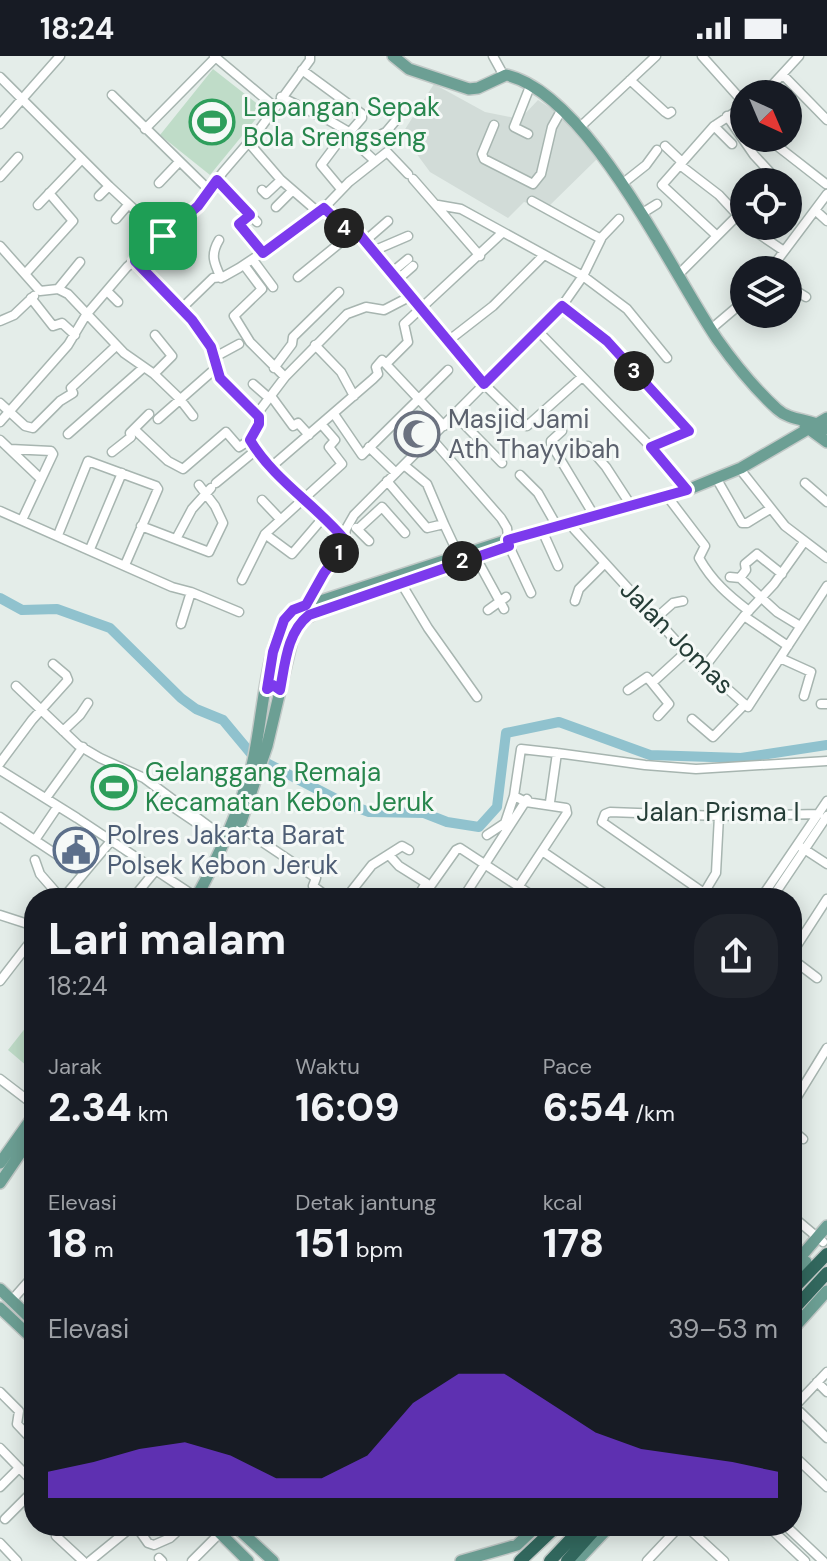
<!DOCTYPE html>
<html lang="id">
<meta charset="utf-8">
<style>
body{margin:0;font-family:"DM Sans",sans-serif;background:#20242c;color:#f1f3f6;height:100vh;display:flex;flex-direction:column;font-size:30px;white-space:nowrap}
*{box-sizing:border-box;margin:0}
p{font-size:26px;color:#9ea1a6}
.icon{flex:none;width:44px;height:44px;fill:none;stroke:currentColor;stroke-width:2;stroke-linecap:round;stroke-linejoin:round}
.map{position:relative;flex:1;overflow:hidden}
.panel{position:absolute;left:24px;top:832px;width:778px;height:648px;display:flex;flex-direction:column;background:#171b24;border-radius:32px;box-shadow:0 4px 20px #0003}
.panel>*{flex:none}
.needle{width:52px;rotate:136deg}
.fabs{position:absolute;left:730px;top:24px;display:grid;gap:16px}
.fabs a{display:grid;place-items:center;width:72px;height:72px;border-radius:50%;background:#171b24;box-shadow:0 4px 20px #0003;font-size:40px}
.pin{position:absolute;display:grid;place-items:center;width:68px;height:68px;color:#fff;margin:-34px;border-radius:16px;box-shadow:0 4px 12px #0006}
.km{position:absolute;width:40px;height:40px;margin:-20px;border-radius:50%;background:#222;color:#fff;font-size:22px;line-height:40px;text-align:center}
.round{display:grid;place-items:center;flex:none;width:84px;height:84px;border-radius:32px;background:#20242c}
.head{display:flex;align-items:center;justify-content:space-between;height:136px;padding:0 24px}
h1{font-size:44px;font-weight:800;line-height:60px}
.figures{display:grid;grid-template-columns:repeat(3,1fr);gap:12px;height:136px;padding:8px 24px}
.figures div{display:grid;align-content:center}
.figures b{font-size:40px;font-weight:800}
.figures small{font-size:22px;font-weight:400}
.figures p{font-size:22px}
.chart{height:224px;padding:16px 24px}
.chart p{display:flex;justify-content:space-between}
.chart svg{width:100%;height:144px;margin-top:8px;fill:#7c3aed;opacity:.7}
.status{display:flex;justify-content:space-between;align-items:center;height:56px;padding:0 40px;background:#171b24;direction:ltr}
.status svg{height:22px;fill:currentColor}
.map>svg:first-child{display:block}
.built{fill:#d2dcd8}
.green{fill:#bfdcc8}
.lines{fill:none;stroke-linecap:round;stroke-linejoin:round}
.river{stroke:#90c2ce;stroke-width:10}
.minor-casing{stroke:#a7b5b0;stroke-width:11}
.major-casing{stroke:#c2c9c7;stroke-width:14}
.highway-casing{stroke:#c2c9c7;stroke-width:15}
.minor{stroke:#fff;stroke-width:8}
.major{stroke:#6c9f94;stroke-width:11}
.highway{stroke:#32685e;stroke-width:12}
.route-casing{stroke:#fff;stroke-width:16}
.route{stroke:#7c3aed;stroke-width:10}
.labels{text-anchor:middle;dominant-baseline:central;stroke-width:6;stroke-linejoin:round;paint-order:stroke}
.leisure-label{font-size:26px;fill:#27864d;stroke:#f5f9f7;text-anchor:start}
.worship-label{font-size:26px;fill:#5b616d;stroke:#f5f9f7;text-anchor:start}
.street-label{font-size:26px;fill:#253d37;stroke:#f5f9f7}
.service-label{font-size:26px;fill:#4e5e75;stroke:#f5f9f7;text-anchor:start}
</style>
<div class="status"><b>18:24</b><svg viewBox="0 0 49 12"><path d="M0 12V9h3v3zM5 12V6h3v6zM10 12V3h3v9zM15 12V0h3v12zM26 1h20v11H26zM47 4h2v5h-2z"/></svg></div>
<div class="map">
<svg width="827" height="1505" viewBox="0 0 827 1505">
<rect width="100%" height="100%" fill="#e4ede9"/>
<!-- built -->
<path class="built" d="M434,28L485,56L520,63L538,44L558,57L597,103L547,152L524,146L508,162L430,116L402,78Z"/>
<!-- green -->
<path class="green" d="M213,13L264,53L210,119L160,79Z
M34,961V1016L8,994Z"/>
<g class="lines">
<!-- river -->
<path class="river" d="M0,542L22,554L57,553L110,572L181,642L196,653L223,664L253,700L340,745L369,756L424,757L447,766L479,771L497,751L506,677L559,666L650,699L741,702L827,689"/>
<!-- minor casing -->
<g class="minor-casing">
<path id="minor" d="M214,0L275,51
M493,0L504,20
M702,0L744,47
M302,14L362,58V62L350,76
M783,19L827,64
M0,21L109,130L163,180
M630,24L665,56L668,58L671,56
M764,38L799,0
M112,39L210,135
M281,41L330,65L366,86L386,76L397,63
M727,60L754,99L779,126
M0,68L60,0
M494,69L482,98L484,103L533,128L541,118L552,71L562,53
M714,70L732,88
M579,72L656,0
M145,73L215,2
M528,78L514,71L531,28
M767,82L826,128
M366,86L362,93L374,104
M249,87L281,124L318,156
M336,89L321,109L341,133
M665,90L682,106
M680,109L719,139L744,166
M0,121L18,101
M413,123L480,200
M217,124L257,166
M159,127L179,106
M622,128L646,109L657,94
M262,134L266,138L281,124
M99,140L109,130
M38,149L82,103
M438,149L461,153L583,220L627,253L667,302
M276,151L292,135
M324,152L351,178L357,177L361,180L484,328L527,370L582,321
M815,154L827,165
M641,158L657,148
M250,159L239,168L263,197
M116,163L128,149
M747,170L784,195
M716,179L662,129L714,70L744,50
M600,183L619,163
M219,184C210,199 214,207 221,222
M365,185L388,165
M0,190L40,235L58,233L68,238L124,297L154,318L179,342L193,360
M373,195L408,180
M253,204L273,231
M135,205L194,266L211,291L220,322L259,361V368L250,384L256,394L302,444L343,482
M244,209L262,233L234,260L250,286L285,321
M770,214L827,138
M391,217L408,203
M25,218L73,165L49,137
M678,219L738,159
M298,221L351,178
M397,224L413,210
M788,230L806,241
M58,233L80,206
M107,235L118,246
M31,242L53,270L62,267L75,279
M562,250L607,285L689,375L651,391
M182,252L213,222L223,221L239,212L280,185L324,152L349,126L387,96L408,118
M0,265L14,259L34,240
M711,273L744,245
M538,275L651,391L687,434
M448,285L493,250L543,200
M315,289L341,316L354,340
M215,301L239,288
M387,307L408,286L404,268L502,177
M274,312L292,288L293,281L339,236
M154,318L172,300L155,279
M253,328L269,342
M271,340L293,370L298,367L309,379
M0,347L25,370L33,372L60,345L73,337L71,332L116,290
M257,358L285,321L347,258L366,251L384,254L411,240
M334,358L362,399L448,314
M455,359L502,407
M158,363L216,312
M0,366L68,289L86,259L127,211L198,150L223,116L259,74L310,4V0
M134,373L168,405L183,413L226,376L239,391L250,384
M562,375L551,385V388L595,461
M68,378L143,312
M431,382L501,462L507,472L509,490L531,537
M0,384L41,423
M588,390L606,411L632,451
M369,391L396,417
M10,393L51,395L53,398L22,464
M112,396L131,381L130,377L149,358
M404,409L427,428L444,468
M271,411L373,323L378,318L376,311L382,304L444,370
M743,417L785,470L827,502
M520,419L538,437L558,472
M387,425L427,472L444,468L459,500
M216,427L256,394
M719,427L742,467H747L770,453
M805,427L827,446
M262,444L280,463
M670,444L705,490L699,502C712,525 728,539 749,555
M0,455L172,531L191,536L239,556
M141,470L209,496L223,467L215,450L199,429
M356,472L369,485
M358,473L382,451L405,477
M574,473L686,596L748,651L827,530
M265,478L292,498L322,463
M58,479L88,405L156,430L158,433L125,509
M545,481L558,510
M176,483L192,453L211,432
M90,493L122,417
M475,500L504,553
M730,521L740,522L777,556L800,570
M740,522L746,514L745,508L757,498L782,518
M242,524L265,478L342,408L329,391L335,384L322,369
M401,527L428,572L477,641
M575,545L579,533L604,508
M306,549L324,517L343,491L346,473L354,459L562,250L583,220L601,183L532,145
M488,554L506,541
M744,560L788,590
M655,563L673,547L683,545
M181,568L191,536
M780,602L811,616L804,640
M703,613L744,560L774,528L804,486
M652,627L669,648L658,660
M16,630L78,689L100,702L144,722L211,772L227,781
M628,634L647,621L652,627L686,596
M821,648H827
M692,663L713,681L745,648
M63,675L80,659L88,647
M557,697L645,709L696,713L827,705
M0,707L32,664L68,624L66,619L53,608
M0,714L77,762L196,841
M46,742L83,691
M550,746L557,697L521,693L514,740L526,746L566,752
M167,747L201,770
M719,760L716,817L704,837L602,766L605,758L610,756L719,760L819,758
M0,761L83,816
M240,771L316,822L313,830L329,842
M487,779L505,767L514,740
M35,784L58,750
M801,791L827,808
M542,795L611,842
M389,799L399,810L426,827L417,842
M35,804L40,818L61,842
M63,842L111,785
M133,842L156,814
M346,842L372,809L402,790L409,794
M422,842L456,794L460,792L536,842
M463,842L527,743
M511,842L567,757L566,752
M761,842L827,745
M772,842L827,760
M0,859L34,870
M792,897L827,843
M792,903L817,922
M0,925L34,881
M792,990H793
M0,1023L34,1049
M792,1024L802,1031
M792,1049L827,992
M792,1074L803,1083
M792,1160L823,1186
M12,1244L34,1219
M817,1326L827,1336
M0,1336L19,1355L17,1368L34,1386
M794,1350L827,1382
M792,1353L827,1316
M0,1392L34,1427
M792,1398L827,1431
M0,1431L19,1412
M5,1463L34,1434
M136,1470L148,1487L154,1489L170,1482L183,1470
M686,1470L724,1505
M768,1470L805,1505
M786,1470L823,1505
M56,1480L83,1505
M0,1487L17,1505
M159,1502L162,1505
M90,1505L133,1470
M192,1505L220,1477
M647,1505L680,1470"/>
</g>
<!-- major casing -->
<g class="major-casing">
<path id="major" d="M393,0L409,13L469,33L478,32L506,19C588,37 671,215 717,283C734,307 755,333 777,353C791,366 811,362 827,373
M805,370L827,386
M241,766L267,690L293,580L303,564L323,553L421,519
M196,842C219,800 238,758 251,713C263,672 264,581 293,554L508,484L687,434L741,412L827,362
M0,1107L34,1059
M0,1127L34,1077
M792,1211L827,1170
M792,1222L806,1206
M0,1233L34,1266
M0,1252L34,1284
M792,1274L827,1235
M213,1470L248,1505
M235,1470L273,1505
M461,1505L517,1489L537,1470
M577,1505L610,1470"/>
</g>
<!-- highway casing -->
<g class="highway-casing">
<path id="highway" d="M792,1234L827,1198
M792,1255L827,1217
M520,1505L557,1470
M550,1505L583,1470
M567,1505L598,1470"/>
</g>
<!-- minor -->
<use href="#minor" class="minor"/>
<!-- major -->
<use href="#major" class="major"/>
<!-- highway -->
<use href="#highway" class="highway"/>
</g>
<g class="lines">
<!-- route casing -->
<g class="route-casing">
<path id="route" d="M217,124L250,159L239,168L263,197L324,152L351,178H359L484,328L562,250L607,285L689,375L651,391L687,434L508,484L509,490L309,559C287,576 285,608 280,634L273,629L267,633L273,596L284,564L293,554L306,549L324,517L343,491L345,484C316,449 274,424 250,384L259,368V361L220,322L211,291L192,264L135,205L198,150Z"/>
</g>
<!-- route -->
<use href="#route" class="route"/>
</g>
<!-- icons -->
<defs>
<g id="stadium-ring" transform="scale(2.3)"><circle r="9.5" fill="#f5f9f7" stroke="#2e9e5b" stroke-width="1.5"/><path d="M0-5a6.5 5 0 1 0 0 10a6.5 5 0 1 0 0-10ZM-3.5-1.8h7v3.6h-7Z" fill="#2e9e5b"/></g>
<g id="mosque-ring" transform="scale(2.3)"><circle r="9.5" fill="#f5f9f7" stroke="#6b7280" stroke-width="1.5"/><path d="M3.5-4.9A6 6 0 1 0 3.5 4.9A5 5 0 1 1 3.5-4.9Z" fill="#6b7280"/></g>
<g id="civic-ring" transform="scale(2.3)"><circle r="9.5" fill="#f5f9f7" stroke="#5c6f8a" stroke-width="1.5"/><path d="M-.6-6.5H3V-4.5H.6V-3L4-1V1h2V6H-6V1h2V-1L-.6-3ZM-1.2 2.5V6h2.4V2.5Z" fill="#5c6f8a"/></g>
</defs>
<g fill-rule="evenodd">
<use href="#stadium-ring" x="212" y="66"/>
<use href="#mosque-ring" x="417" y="378"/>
<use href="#stadium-ring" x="114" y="731"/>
<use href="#civic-ring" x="76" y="794"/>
</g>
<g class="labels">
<!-- leisure labels -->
<g class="leisure-label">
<text x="243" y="51">Lapangan Sepak<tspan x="243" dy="30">Bola Srengseng</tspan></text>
<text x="145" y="716">Gelanggang Remaja<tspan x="145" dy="30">Kecamatan Kebon Jeruk</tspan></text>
</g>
<!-- worship labels -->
<g class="worship-label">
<text x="448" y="363">Masjid Jami<tspan x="448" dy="30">Ath Thayyibah</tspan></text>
</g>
<!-- street labels -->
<g class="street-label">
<text transform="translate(677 581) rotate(45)">Jalan Jomas</text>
<text x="718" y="756">Jalan Prisma I</text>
</g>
<!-- service labels -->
<g class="service-label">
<text x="107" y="779">Polres Jakarta Barat<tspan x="107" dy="30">Polsek Kebon Jeruk</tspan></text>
</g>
</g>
</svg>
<div class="fabs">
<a><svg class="needle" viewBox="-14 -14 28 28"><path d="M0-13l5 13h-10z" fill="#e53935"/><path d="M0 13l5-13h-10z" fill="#9ea1a6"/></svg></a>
<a><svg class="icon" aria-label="locate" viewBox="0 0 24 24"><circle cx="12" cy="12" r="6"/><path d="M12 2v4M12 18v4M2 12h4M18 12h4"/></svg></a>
<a><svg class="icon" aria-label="layers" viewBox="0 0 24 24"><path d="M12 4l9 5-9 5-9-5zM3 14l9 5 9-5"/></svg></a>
</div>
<div class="pin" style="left:163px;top:180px;background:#1e9e55"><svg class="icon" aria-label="arrive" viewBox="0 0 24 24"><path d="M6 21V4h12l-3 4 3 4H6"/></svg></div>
<b class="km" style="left:339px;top:497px">1</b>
<b class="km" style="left:462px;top:505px">2</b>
<b class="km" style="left:634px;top:315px">3</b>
<b class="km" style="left:344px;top:172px">4</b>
<section class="panel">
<div class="head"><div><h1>Lari malam</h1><p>18:24</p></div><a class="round"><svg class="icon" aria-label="share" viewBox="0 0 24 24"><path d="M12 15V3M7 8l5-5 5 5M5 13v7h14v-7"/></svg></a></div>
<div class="figures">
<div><p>Jarak</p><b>2.34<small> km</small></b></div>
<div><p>Waktu</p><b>16:09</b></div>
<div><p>Pace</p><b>6:54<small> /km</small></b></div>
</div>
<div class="figures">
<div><p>Elevasi</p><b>18<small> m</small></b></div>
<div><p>Detak jantung</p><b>151<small> bpm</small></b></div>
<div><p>kcal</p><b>178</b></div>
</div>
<div class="chart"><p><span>Elevasi</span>39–53 m</p>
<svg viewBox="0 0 160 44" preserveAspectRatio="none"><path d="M0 44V36L10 33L20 29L30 27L40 31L50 38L60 38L70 31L80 15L90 6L100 6L110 15L120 24L130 29L140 31L150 33L160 36V44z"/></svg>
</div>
</section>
</div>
